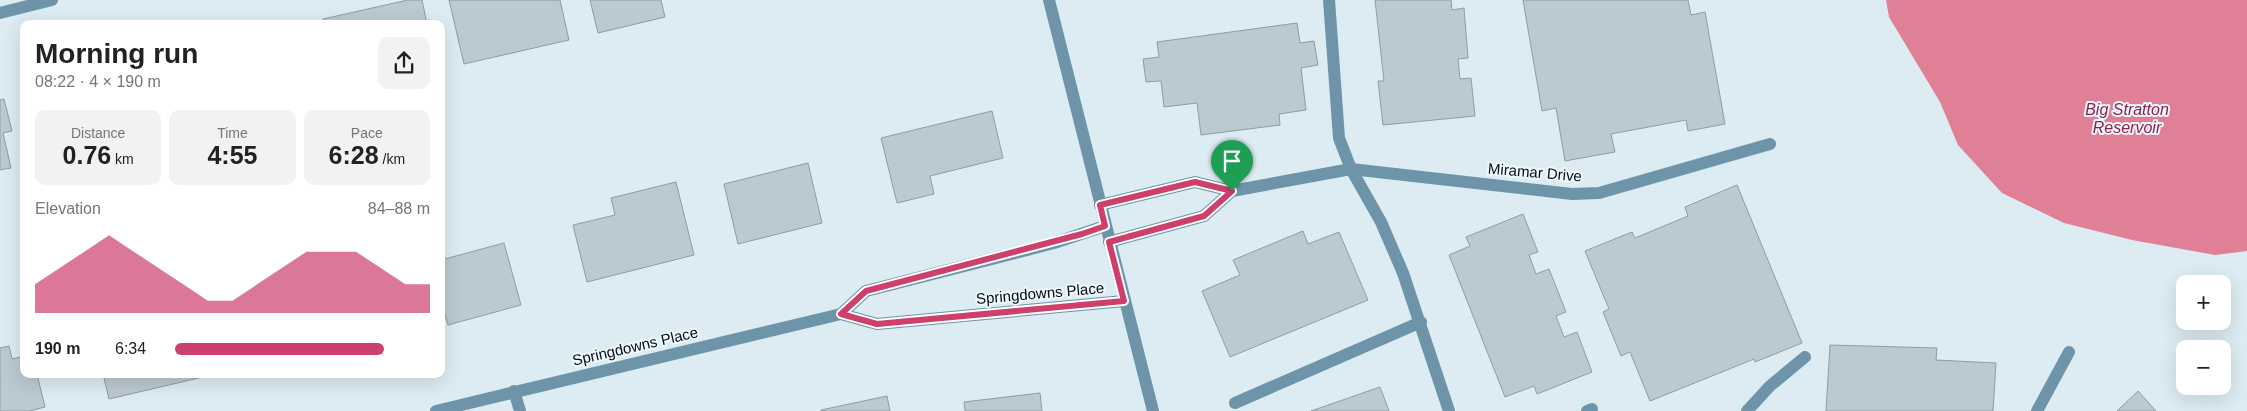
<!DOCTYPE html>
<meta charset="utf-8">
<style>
body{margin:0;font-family:Arial,sans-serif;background:#f2f2f2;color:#222;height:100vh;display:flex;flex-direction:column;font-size:19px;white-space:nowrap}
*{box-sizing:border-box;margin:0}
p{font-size:16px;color:#767676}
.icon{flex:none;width:28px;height:28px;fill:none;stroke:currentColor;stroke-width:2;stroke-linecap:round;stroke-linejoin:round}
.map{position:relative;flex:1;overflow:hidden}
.sheet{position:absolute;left:20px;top:20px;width:425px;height:358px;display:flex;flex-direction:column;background:#fff;border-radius:10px;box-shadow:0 5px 20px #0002}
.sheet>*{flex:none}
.tools{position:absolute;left:2176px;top:275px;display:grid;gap:10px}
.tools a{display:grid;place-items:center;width:55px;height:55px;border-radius:10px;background:#fff;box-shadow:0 5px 20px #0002;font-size:25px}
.pin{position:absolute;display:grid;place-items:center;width:42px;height:42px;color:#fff;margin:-51px -21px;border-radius:50% 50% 50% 0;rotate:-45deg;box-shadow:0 0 5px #0007}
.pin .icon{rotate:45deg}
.round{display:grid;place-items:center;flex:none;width:52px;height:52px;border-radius:10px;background:#f2f2f2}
.overview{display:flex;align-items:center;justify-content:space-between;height:85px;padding:0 15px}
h1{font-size:28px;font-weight:800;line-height:38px}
.figures{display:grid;grid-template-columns:repeat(3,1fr);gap:8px;height:85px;padding:5px 15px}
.figures div{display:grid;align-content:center;border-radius:10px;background:#f2f2f2;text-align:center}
.figures b{font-size:25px;font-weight:800}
.figures small{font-size:14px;font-weight:400}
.figures p{font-size:14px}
.chart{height:140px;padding:10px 15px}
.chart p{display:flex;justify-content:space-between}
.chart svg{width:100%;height:90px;margin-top:5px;fill:#cd406c;opacity:.7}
ul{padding:0 15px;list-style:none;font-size:16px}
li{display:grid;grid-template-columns:80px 60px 1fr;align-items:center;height:38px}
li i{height:12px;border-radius:6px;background:#cd406c}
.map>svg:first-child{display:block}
.water{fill:#df8096}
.building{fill:#bbc9d0;stroke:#8f9ca3}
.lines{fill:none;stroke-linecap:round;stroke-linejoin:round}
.minor{stroke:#6d94a9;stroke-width:12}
.tertiary{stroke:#6d94a9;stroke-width:12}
.route-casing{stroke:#fff;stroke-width:10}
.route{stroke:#cd406c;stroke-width:6}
.labels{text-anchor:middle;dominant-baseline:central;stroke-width:4;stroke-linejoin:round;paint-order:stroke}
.street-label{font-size:15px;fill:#080c0f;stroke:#ecf8fe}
.water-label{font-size:16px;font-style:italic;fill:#902046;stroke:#ecf8fe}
</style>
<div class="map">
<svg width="2247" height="411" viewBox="0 0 2247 411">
<rect width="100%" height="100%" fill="#ddebf2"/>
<!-- water -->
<path class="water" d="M1886,0H2247V251L2215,255L2132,240L2064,223L2002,193L1958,145L1940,102L1889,17Z"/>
<!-- building -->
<path class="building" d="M408,0H422L427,24H324L323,19Z
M449,0H560L569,40L464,64Z
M590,0H661L665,17L598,33Z
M1375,0H1451L1452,10L1464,8L1468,58L1458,59L1460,79L1471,78L1475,116L1383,125L1378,81H1384Z
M1523,0H1688L1691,15L1705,12L1725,124L1688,131L1686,120L1611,134L1615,152L1565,161L1556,108L1542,111Z
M1297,23L1300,43L1314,41L1318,65L1301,68L1306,110L1279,114L1280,125L1201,135L1197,103L1164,107L1161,81L1146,82L1143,59L1159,57L1157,42Z
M4,99L12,131L3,133L11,168L0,170V100Z
M992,111L1003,158L930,176L934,194L897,203L881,138Z
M808,163L822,223L738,244L724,184Z
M676,182L694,255L587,282L573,225L615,215L611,198Z
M1737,185L1802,343L1755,362L1754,359L1650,401L1630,352L1621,356L1603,312L1609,309L1585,251L1632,232L1635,238L1688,216L1685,207Z
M1523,214L1538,252L1529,255L1536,274L1549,269L1566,312L1556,316L1564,337L1577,332L1592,372L1537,394L1534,386L1505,397L1449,255L1470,246L1466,237Z
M1303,231L1308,244L1339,232L1368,300L1230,357L1202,291L1240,275L1233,260Z
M504,243L521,305L448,325L441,301V260Z
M1830,345L1937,348L1936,360L1996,363L1993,411H1826Z
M9,346L12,359L24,356V374H37L45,407L29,411H0V348Z
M103,374H216L109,399Z
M1380,387L1389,411H1311Z
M2138,391L2156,411H2117Z
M1040,393L1042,411H965L964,402Z
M887,396L890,411H821V410Z"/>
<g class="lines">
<!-- minor -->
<path class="minor" d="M1329,0L1339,138L1351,169L1381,222L1403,273L1449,411
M0,13L52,0
M1100,205L1195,182L1232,191L1351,169L1572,194L1599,193L1770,144
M1109,242L1204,216L1232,191
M841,314L866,291L1054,243L1105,226
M514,391L520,411
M1235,403L1421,322
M436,411L841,314L877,324L1124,301
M1587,411L1592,409
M1747,411L1770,386L1805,357
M2037,411L2069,352"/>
<!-- tertiary -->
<path class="tertiary" d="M1049,0L1153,411"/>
</g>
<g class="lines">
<!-- route casing -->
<g class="route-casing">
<path id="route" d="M1195,182L1232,191L1204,216L1109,242L1124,301L877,324L841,314L866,291L1082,234L1105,226L1100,205Z"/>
</g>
<!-- route -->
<use href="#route" class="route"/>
</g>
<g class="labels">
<!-- street labels -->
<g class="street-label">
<text transform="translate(1535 172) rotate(5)">Miramar Drive</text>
<text transform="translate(1040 293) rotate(-5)">Springdowns Place</text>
<text transform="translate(635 346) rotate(-13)">Springdowns Place</text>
</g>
<!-- water labels -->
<g class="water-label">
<text x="2127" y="109">Big Stratton<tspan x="2127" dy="18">Reservoir</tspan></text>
</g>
</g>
</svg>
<div class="tools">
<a>+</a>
<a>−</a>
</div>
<div class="pin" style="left:1232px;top:191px;background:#1e9e55"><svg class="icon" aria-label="arrive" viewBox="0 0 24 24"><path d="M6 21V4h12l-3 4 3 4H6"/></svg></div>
<section class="sheet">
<div class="overview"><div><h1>Morning run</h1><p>08:22 · 4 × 190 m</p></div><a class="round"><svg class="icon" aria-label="share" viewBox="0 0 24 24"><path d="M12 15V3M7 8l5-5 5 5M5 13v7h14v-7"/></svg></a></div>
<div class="figures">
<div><p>Distance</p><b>0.76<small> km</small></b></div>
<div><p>Time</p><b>4:55</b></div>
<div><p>Pace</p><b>6:28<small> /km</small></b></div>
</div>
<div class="chart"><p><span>Elevation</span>84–88 m</p>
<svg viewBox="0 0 160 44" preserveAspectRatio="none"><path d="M0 44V30L10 22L20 14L30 6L40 14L50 22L60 30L70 38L80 38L90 30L100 22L110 14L120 14L130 14L140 22L150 30L160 30V44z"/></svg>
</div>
<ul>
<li><b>190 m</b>6:34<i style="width:82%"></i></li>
</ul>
</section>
</div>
